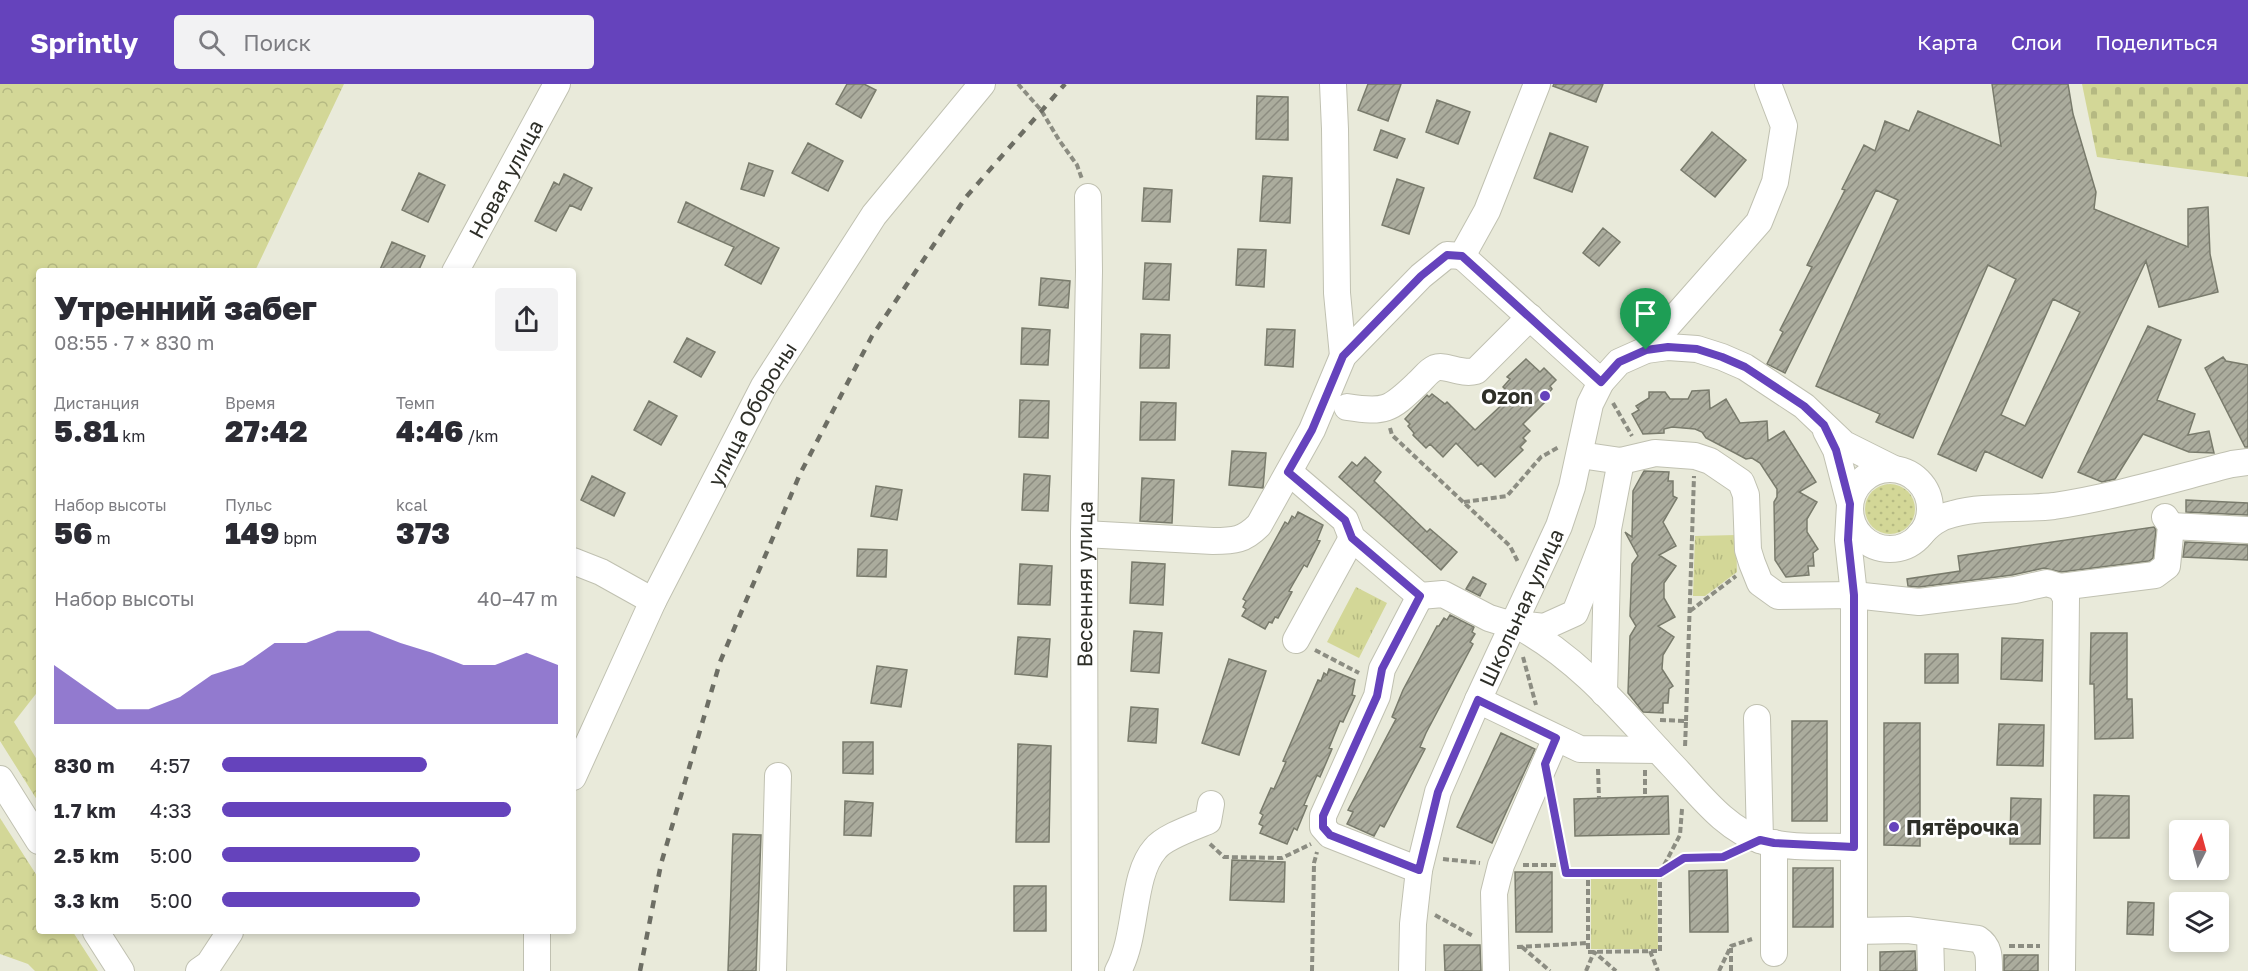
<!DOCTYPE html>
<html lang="ru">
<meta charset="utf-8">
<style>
body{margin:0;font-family:"Golos Text",sans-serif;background:#f2f2f3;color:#2b2b33;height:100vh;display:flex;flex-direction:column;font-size:22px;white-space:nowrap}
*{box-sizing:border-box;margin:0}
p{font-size:20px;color:#7c7c81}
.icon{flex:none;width:33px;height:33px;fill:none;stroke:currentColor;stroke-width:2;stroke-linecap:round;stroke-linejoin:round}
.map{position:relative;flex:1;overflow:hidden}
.details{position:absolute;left:36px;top:184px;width:540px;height:666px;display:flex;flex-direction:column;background:#fff;border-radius:6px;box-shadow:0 3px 9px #0003}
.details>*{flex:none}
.needle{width:39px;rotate:6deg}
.controls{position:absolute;left:2169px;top:736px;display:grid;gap:12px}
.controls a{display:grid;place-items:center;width:60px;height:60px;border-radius:6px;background:#fff;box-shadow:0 3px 9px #0003;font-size:30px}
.pin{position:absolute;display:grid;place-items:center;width:51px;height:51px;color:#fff;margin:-62px -26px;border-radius:50% 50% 50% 0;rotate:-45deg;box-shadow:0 0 6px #0007}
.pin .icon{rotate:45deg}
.round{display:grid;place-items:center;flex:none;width:63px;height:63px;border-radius:6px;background:#f2f2f3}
.head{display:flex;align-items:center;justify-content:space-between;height:102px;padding:0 18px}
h1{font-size:33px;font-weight:800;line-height:45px}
.stats{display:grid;grid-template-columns:repeat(3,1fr);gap:9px;height:102px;padding:6px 18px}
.stats div{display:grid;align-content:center}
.stats b{font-size:30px;font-weight:800}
.stats small{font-size:16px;font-weight:400}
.stats p{font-size:16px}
.chart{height:168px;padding:12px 18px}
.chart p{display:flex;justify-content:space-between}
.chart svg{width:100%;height:108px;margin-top:6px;fill:#6543bc;opacity:.7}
ul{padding:0 18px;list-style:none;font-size:20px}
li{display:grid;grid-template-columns:96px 72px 1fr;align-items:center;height:45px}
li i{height:15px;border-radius:8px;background:#6543bc}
header{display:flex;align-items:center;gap:36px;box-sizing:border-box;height:84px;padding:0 30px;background:#6543bc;color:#fff}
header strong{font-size:28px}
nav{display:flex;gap:33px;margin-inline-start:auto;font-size:21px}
.search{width:420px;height:54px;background:#f2f2f3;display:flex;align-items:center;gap:15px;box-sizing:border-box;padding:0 21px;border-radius:6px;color:#7c7c81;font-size:22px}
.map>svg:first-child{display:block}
.grass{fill:url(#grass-dots)}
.forest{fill:url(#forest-crowns)}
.cemetery{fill:url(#cemetery-stones)}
.park{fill:url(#park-tufts)}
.building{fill:url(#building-hatch);stroke:#797b6c;stroke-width:1.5;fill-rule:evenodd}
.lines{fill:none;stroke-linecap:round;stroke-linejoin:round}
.minor-casing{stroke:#c0c1b1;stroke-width:28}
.path{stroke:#8c8d82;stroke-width:4;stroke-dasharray:6 3;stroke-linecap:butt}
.minor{stroke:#fff;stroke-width:26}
.rail{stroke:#6d6e64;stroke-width:4.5;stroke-dasharray:8 8;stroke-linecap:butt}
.route-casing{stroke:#fff;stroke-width:12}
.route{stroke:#6543bc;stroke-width:8}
.poi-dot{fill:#6543bc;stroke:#fff;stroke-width:2}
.labels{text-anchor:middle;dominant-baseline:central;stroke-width:5;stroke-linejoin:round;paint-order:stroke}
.street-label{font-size:21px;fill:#2e2f28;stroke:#fff}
.poi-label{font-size:21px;font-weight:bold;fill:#2e2f28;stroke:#fff;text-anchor:end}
</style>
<header>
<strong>Sprintly</strong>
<div class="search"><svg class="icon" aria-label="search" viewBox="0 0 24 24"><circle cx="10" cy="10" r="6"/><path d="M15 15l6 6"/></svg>Поиск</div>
<nav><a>Карта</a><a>Слои</a><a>Поделиться</a></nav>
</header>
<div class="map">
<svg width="2248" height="887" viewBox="0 0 2248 887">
<defs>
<pattern id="grass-dots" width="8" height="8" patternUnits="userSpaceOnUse" patternTransform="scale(1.5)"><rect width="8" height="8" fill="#d3d797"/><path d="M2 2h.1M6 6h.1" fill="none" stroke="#b5b982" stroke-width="1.8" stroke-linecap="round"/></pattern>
<pattern id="forest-crowns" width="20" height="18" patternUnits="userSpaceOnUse" patternTransform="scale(1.5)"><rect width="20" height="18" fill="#d3d797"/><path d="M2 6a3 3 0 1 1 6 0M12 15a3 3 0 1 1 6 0" fill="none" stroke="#b5b982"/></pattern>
<pattern id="cemetery-stones" width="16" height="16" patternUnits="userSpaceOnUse" patternTransform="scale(1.5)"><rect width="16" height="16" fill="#d3d797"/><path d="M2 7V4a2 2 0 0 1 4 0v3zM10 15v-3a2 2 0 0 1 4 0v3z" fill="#b5b982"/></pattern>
<pattern id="park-tufts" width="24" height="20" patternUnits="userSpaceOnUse" patternTransform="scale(1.5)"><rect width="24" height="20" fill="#d3d797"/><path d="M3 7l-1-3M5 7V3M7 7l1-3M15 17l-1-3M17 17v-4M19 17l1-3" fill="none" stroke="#b5b982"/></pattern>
<pattern id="building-hatch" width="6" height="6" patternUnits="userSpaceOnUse" patternTransform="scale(1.5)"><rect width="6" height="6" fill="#abac9d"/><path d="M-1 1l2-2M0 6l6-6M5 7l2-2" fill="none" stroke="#8c8c80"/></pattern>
</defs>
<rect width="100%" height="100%" fill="#e9eada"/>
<!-- grass -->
<path class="grass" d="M1865 425a25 25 0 1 1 50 0a25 25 0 1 1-50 0Z"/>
<!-- forest -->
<path class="forest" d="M0,0H344L255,187L39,188V606L14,638L39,679V719L0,657Z
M0,734L39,795V848H73L98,887H35L28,880L0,870Z"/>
<!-- cemetery -->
<path class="cemetery" d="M2082,0H2248V93L2097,73Z"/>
<!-- park -->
<path class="park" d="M1736,451L1737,488L1705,512H1693L1695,452Z
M1356,503L1387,519L1359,574L1327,558Z
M1657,791L1658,865H1591V792Z"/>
<!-- building -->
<path class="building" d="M847,0H864L876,6L861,34L836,20Z
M1368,0H1401L1388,37L1358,26Z
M1554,0H1603L1596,18L1553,2Z
M1992,0H2068L2073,30L2096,108L2094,125L2188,163V125L2208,123L2210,170L2218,208L2159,223L2146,177L2042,394L1985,367L1976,387L1938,370L2016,195L1988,181L1913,354L1876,338L1880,330L1816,302L1898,116L1876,106L1785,289L1767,280L1783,248L1780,246L1812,183L1807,181L1845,106L1842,105L1864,61L1875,67L1885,37L1909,47L1918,27L2001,62ZM2053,215L2080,228L2025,342L2001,331Z
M1257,12L1288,13V56L1256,55Z
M1437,16L1470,28L1458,60L1426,48Z
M1381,46L1405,55L1397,74L1374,66Z
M1712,48L1746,76L1715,113L1681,86Z
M1550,49L1588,63L1572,108L1534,94Z
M808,59L843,77L828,107L792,89Z
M749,79L773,87L764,112L741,105Z
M419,89L445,101L428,138L402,126Z
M564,90L592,104L581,126L570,121L556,147L535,137L554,98L559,101Z
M1263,92L1292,94L1290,139L1260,137Z
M1397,95L1424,104L1409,150L1382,141Z
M1144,104L1172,106L1170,138L1142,137Z
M686,118L779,164L761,200L725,181L734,163L678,138Z
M1603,144L1620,158L1599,182L1583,169Z
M392,158L425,172L418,188H379Z
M1238,165L1266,166L1264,203L1236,201Z
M1145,179L1171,180L1169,216L1143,215Z
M1041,194L1070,197L1068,224L1039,221Z
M2148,242L2181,256L2157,316L2195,330L2188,351L2209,347L2214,369L2189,368L2143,350L2115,395L2102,398L2078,388Z
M1022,244L1050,246L1048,281L1021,280Z
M1267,245L1295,246L1293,283L1265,281Z
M1141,250L1170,251L1169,284H1140Z
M687,254L715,268L701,293L674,278Z
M2223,273L2226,277L2248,281V363H2245L2205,284Z
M1526,275L1540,288L1544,284L1556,296L1550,302L1552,305L1547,311L1550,313L1523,340L1530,347L1523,354L1526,357L1520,363L1523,366L1495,393L1481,379L1478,382L1456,359L1443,373L1430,360L1426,364L1413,351L1414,349L1408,342L1410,340L1405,335L1427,311L1429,313L1432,310L1445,320L1447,318L1475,346L1507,316L1500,310L1505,305L1503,303L1510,295L1507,293Z
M1709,306L1710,325L1726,315L1740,339L1767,337L1768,357L1784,347L1816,398L1799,408L1817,418L1807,435V448L1818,465L1813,469L1814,482H1808L1809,491L1786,493L1775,476L1774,418L1777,413V405L1760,379L1752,374L1746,375L1735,369L1706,354L1702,348L1695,345L1672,343L1664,345V349L1643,350L1632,330L1639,326L1636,322L1649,314V308H1665L1670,315H1688L1692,307Z
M1020,316L1049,317L1048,354L1019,353Z
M649,317L677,332L661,361L634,346Z
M1141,318L1176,319L1175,356H1140Z
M1232,367L1266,369L1263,404L1229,401Z
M1365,373L1381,388L1374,397L1427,448L1430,445L1457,468L1441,486L1339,393L1352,378L1357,382Z
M1644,387L1669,388L1668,397H1673V412L1677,414L1663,438L1676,462L1659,471L1676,482L1664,499V514L1675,533L1658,542L1674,553L1663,571L1662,585L1673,602L1669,605L1668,619H1663V629L1643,628L1628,609L1630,552L1636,542L1630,532L1632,480L1638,472L1625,448L1632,453L1633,407Z
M1024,390L1050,392L1048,427L1022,426Z
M592,392L625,409L614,432L581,416Z
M1142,394L1174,396L1172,439L1140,437Z
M876,402L902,406L897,436L871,432Z
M2186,416L2248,419V431L2186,428Z
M1298,428L1323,441L1317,456L1320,457L1307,483L1304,481L1289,507L1292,508L1278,534L1275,533L1272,539L1269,538L1265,545L1242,532L1246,525L1243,523L1246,517L1243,515L1285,438L1288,440L1292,432L1295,434Z
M2154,443L2156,446L2153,474L2149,477L2061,488L2044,484L2012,491L1919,503L1908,502L1907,495L1960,487L1958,472Z
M2185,458L2248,461V476L2183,473Z
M858,465L887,466L886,493L857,492Z
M1132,478L1165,480L1163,521L1130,519Z
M1020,480L1052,482L1050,521L1018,520Z
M1473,493L1486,500L1480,512L1466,505Z
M1450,531L1474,543L1472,548L1475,550L1470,558L1473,560L1426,649L1420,663L1425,665L1384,743L1380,741L1374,752L1347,740L1353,728L1348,726L1396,635L1392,633L1403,606L1437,542H1439L1444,534L1447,536Z
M1134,547L1162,549L1159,589L1131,587Z
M2091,549H2127V615H2132L2133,654L2095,655L2094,600H2090Z
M1018,553L1050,555L1047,593L1015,590Z
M2002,554L2043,556L2042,597L2001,595Z
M1925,570H1958V599H1925Z
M1229,575L1266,587L1239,671L1202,659Z
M877,582L907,586L901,623L871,619Z
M1329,585L1355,596L1352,611L1355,612L1343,638L1340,637L1329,664L1332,665L1320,693L1317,691L1304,721L1307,722L1297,746L1294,744L1287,760L1260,749L1263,742L1259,740L1263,731L1260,729L1271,704L1274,705L1286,678L1283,677L1318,596L1321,597L1324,589L1327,591Z
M1131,623L1158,625L1156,659L1128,657Z
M1792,637H1827V737H1792Z
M1884,639H1920V762L1884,761Z
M1999,640L2044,641L2043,682L1997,681Z
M1501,649L1535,665L1492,759L1457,743Z
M843,658H873V690L843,689Z
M1018,660L1051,662L1049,758H1016Z
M2094,711L2129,712V754H2094Z
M1668,712L1669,750L1575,752L1574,715Z
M2011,714L2041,715L2040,760H2010Z
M845,717L873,719L871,752L844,751Z
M733,750L761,751L756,887H728Z
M1232,776L1285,778L1284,818L1230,816Z
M1793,784H1833V843H1793Z
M1727,786L1728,848H1690L1689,787Z
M1515,788H1552V848H1516Z
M1014,802H1046V847H1014Z
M2128,818L2154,819L2153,851L2127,850Z
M1444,861H1480L1481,887H1445Z
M1915,867L1916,887H1880V868Z
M2004,871H2038V887H2004Z"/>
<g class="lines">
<!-- minor casing -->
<g class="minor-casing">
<g id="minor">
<path d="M1333,0L1335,45L1337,209L1343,272"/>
<path d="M1462,172L1601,298"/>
<path id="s1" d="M455,188L557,0"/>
<path d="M1646,266L1759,138L1775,98L1784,42L1768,0"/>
<path d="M1347,323C1385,329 1390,326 1417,300C1423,295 1428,287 1435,284C1446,280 1460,291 1476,287L1530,233"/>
<path d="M1826,347L1836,366L1850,420L1848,456L1854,511V887"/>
<path d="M1580,371L1621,377L1655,369L1695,372L1710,377L1741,398L1746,411L1748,466L1752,479L1760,499L1778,512L1854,511L1919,518L2015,506L2047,499L2060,503L2066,514L2062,887"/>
<circle cx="1890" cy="425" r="40"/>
<path d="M1289,388L1345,436L1352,454L1420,512L1443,510L1489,534L1502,538L1544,543L1575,529L1608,445"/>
<path d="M2171,442L2248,446"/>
<path d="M1084,450L1213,457C1235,457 1244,456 1259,441L1312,346L1343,272L1421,192L1447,171L1462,172L1487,127L1537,0"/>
<path d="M1919,452C1929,441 1938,433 1953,430C1986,421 2020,426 2054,422C2114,413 2173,395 2232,380L2248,378"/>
<path d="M573,477L601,488L653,517"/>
<path d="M2060,503L2155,491L2167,482L2171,442L2165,433"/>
<path d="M1520,543C1581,576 1626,632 1672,681C1698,708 1725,746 1763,757C1791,765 1825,762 1854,763"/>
<path d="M1296,556L1352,454"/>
<path d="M1604,609L1608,445L1621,377"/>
<path d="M1478,616L1580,665L1658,666"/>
<path d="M1757,634L1760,756"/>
<path id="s2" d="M573,693L653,517L764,302L874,131L982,0"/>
<path d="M0,695L39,757"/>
<path d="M1774,759V869"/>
<path d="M1419,786L1330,751L1323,743V732L1377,612L1382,585L1420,512"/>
<path d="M1854,847L1908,846L1978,855C1990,863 1989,874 1989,887"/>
<path d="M96,848L121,887"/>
<path d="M537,848V887"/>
<path d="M1930,849L1931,887"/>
<path d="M199,887L209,880L230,848"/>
<path d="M773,887L778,692"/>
<path id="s3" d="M1085,887L1084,450L1089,187L1088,113"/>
<path d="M1118,887C1138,851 1131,792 1155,765C1164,753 1194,743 1208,737L1211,720"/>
<path id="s4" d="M1412,887L1413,840L1419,786L1438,708L1478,616L1559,442L1572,403L1590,320L1601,298L1619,278L1646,266L1668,263L1697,265L1722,273L1745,283L1804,322L1844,360L1894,385"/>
<path d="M1496,887L1494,809L1501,781L1556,654"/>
</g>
</g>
<!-- path -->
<path class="path" d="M1018,0L1041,26L1059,56L1077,81L1082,95
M1613,319L1632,352
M1390,344L1392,351L1510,462L1518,478
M1464,418L1507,412L1541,373L1559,363
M1690,527L1736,492
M1315,566L1359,589
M1523,573L1536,621
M1660,636L1686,637L1685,664
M1686,637L1694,392
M1598,685L1599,714
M1645,686V713
M1553,719L1566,789H1588
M1210,760L1224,773L1282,774L1311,760
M1443,775L1480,779
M1523,781H1565
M1661,788L1684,774L1723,773L1735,768
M1588,789H1660V867L1588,868Z
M1660,789L1680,751L1682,725
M1435,831L1473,852
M2009,862H2040
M1517,863L1588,859
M1522,863L1550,887
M1650,867L1658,887
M1312,887L1314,779L1317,768
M1586,887L1594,868L1616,887
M1719,887L1731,862L1752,855
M1731,887V864"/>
<!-- minor -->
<use href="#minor" class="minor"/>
<!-- rail -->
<path class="rail" d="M640,887L661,780L720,578L800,390L872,252L966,113L1065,0"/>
</g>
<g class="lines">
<!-- route casing -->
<g class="route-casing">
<path id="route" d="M1447,171L1462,172L1601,298L1619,278L1646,266L1668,263L1697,265L1722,273L1745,283L1804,322L1824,341L1836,366L1850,420L1848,456L1854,511V763L1774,759L1760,756L1723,773L1684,774L1660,789H1566L1545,680L1556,654L1478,616L1438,708L1419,786L1330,751L1323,743V732L1377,612L1382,585L1420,512L1352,454L1345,436L1288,388L1312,346L1343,272L1421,192Z"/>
</g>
<!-- route -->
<use href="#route" class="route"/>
</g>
<!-- markers -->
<g class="poi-dot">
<circle cx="1545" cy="312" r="6"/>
<circle cx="1894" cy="743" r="6"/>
</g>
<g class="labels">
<!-- street labels -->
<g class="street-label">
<text stroke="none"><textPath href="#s1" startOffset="106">Новая улица</textPath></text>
<text stroke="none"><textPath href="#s2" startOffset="405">улица Обороны</textPath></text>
<text stroke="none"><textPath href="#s3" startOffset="387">Весенняя улица</textPath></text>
<text stroke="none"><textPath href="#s4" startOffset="384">Школьная улица</textPath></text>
</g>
<!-- poi labels -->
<g class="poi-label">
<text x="1533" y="312">Ozon</text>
<text x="1906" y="743" text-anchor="start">Пятёрочка</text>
</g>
</g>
</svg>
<div class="controls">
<a><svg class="needle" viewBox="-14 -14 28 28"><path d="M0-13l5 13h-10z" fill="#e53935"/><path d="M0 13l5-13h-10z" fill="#7c7c81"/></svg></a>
<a><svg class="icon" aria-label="layers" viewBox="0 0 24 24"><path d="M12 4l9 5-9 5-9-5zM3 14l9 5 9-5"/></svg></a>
</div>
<div class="pin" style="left:1646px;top:266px;background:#1e9e55"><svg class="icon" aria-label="arrive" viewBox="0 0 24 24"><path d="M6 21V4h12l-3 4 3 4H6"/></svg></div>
<section class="details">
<div class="head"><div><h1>Утренний забег</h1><p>08:55 · 7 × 830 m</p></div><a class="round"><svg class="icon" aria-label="share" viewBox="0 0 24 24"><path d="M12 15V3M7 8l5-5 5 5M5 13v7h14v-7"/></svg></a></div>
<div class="stats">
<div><p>Дистанция</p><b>5.81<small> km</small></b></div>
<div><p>Время</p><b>27:42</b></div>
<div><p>Темп</p><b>4:46<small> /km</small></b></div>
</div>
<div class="stats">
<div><p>Набор высоты</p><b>56<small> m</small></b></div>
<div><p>Пульс</p><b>149<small> bpm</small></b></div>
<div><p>kcal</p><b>373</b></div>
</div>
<div class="chart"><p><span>Набор высоты</span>40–47 m</p>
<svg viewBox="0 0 160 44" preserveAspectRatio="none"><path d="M0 44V20L10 29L20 38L30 38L40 33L50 24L60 20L70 11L80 11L90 6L100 6L110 11L120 15L130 20L140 20L150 15L160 20V44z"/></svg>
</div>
<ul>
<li><b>830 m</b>4:57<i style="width:61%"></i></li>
<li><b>1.7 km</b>4:33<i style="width:86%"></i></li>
<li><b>2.5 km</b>5:00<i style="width:59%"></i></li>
<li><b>3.3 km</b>5:00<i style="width:59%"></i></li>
</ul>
</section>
</div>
